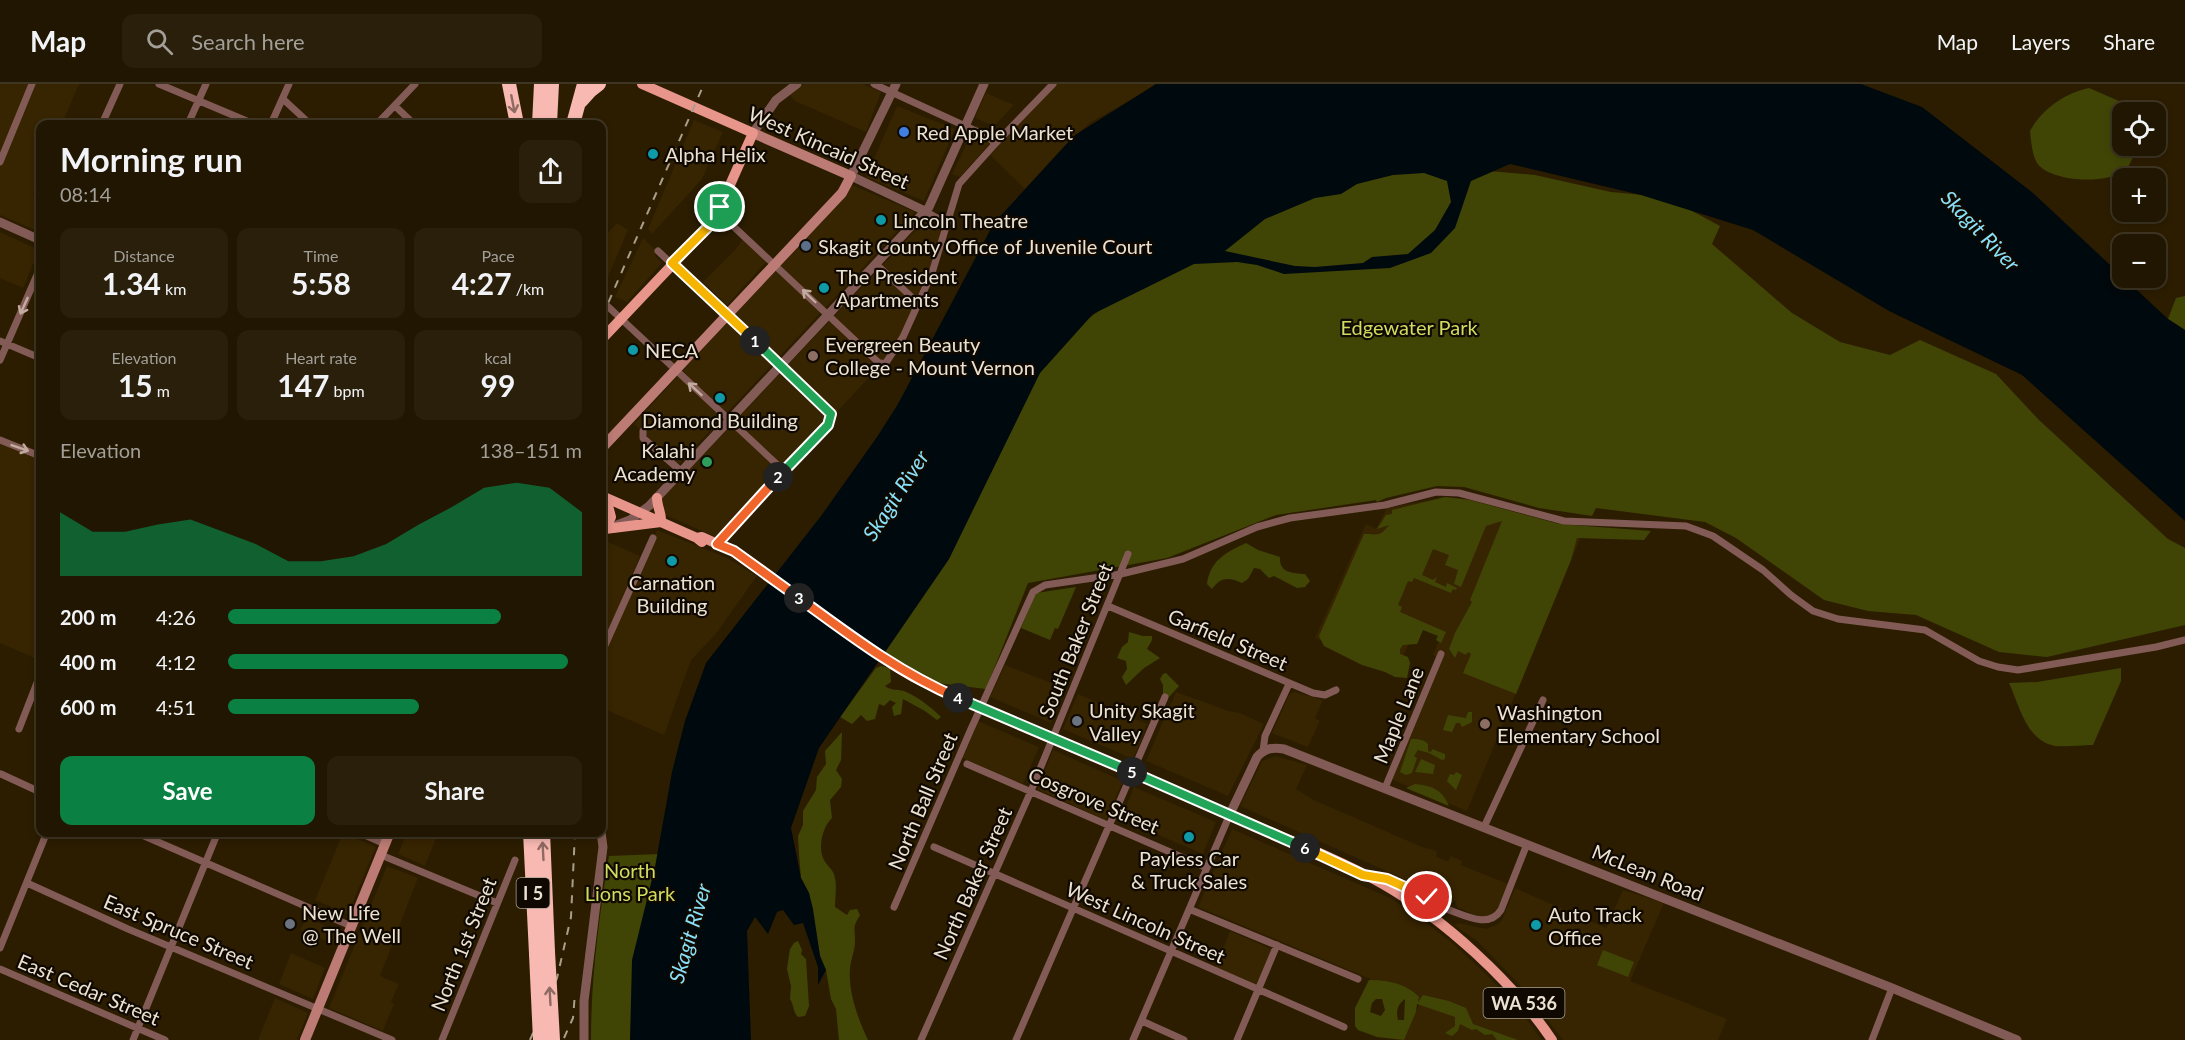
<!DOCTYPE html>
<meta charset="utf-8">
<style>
body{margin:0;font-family:Lato,sans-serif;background:#291f0b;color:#f1f3f6;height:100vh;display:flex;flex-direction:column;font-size:22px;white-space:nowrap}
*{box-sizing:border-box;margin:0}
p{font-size:20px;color:#a29f99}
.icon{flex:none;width:33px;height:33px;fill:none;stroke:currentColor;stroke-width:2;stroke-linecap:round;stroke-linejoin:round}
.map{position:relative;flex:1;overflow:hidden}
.side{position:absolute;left:36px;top:36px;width:570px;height:717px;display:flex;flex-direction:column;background:#211601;border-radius:12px;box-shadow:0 3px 9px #0003,0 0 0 2px #3e3523}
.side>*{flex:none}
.fabs{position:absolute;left:2112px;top:18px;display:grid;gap:12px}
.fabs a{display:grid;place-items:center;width:54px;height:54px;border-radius:12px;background:#211601;box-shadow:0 3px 9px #0003,0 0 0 2px #3e3523;font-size:30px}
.pin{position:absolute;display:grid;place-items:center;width:51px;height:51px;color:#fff;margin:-26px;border:3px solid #fff;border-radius:50%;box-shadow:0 2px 6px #0007}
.km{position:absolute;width:30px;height:30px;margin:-15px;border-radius:50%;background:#222;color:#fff;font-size:16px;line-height:30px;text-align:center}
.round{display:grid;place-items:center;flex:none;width:63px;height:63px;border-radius:12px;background:#291f0b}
.summary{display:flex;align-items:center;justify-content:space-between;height:102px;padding:0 24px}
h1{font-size:33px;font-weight:700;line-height:45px}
.figures{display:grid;grid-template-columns:repeat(3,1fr);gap:9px;height:102px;padding:6px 24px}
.figures div{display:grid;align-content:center;border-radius:12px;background:#291f0b;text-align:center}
.figures b{font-size:30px;font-weight:700}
.figures small{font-size:16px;font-weight:400}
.figures p{font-size:16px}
.chart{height:168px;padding:12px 24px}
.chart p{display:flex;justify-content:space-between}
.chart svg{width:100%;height:108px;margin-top:6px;fill:#0b8043;opacity:.7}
.button{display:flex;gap:12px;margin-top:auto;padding:12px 24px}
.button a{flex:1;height:69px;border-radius:12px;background:#0b8043;color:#fff;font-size:24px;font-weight:700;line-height:69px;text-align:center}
.button a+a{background:#291f0b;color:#f1f3f6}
ul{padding:0 24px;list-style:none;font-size:20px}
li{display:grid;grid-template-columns:96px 72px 1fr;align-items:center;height:45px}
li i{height:15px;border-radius:8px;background:#0b8043}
header{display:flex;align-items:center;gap:36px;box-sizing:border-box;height:84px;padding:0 30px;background:#211601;border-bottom:2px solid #3e3523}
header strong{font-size:28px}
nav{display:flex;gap:33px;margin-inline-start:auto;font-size:21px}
.search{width:420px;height:54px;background:#291f0b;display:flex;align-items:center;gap:15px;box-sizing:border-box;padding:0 21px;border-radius:12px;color:#a29f99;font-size:22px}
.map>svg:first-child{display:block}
.built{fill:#372400}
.green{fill:#404506;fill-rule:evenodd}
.water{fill:#00090d;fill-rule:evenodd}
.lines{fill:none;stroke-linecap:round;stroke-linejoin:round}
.minor{stroke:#835b56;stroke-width:7}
.tertiary{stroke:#835b56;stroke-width:9}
.secondary{stroke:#bc7b75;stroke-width:10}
.primary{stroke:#e8958c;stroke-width:10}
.motorway{stroke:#f7b9b2;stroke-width:14}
.rail{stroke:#aa9f8b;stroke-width:2;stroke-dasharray:8 8;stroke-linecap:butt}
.motorway-bridge{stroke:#f7b9b2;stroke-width:14}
.oneway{stroke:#8f6a62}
.oneway2{stroke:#c2aca0}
.split-1-casing{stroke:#fff;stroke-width:12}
.split-2-casing{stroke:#fff;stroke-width:12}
.split-3-casing{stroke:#fff;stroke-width:12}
.split-4-casing{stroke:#fff;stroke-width:12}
.split-5-casing{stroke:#fff;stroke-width:12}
.split-6-casing{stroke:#fff;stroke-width:12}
.split-7-casing{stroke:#fff;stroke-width:12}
.split-1{stroke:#f5b400;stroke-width:8}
.split-2{stroke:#22a559;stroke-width:8}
.split-3{stroke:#f0652b;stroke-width:8}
.split-4{stroke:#f0652b;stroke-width:8}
.split-5{stroke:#22a559;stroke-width:8}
.split-6{stroke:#22a559;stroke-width:8}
.split-7{stroke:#f5b400;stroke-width:8}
.shop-dot{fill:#3f7fe0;stroke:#0f0901;stroke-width:2}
.culture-dot{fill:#0f9aa8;stroke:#0f0901;stroke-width:2}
.service-dot{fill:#5c6f8a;stroke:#0f0901;stroke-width:2}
.education-dot{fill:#8d6e63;stroke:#0f0901;stroke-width:2}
.leisure-dot{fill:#2e9e5b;stroke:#0f0901;stroke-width:2}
.worship-dot{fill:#6b7280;stroke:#0f0901;stroke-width:2}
.labels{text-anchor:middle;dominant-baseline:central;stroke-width:4.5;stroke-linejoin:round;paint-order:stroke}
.shield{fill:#0f0901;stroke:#aaa193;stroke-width:1.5}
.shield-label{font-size:18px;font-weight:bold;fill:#ece2d2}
.poi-label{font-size:20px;fill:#ece2d2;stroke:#0f0901;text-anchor:start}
.street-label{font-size:20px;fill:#ece2d2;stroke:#0f0901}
.park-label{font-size:20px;fill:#d0dc5e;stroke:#0f0901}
.water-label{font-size:21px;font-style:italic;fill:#89e1f9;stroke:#0f0901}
</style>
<header>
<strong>Map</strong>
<div class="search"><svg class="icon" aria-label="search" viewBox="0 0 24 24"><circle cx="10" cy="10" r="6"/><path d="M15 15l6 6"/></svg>Search here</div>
<nav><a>Map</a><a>Layers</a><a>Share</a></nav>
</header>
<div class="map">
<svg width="2185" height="956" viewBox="0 0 2185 956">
<rect width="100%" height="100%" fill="#2c1d01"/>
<!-- built -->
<path class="built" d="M0,0H79L62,40H40V91L33,110L40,113V148L0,131Z
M804,0H862L881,8L866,48L795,17L790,11Z
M1057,0H1160L1091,38L1065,61L1025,105L990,71Z
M986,9L1014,21L994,42L975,34Z
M897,22L955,45L924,117L866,93Z
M694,36L723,48L702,95L652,150L648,145Z
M976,41L997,51L960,93L952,90Z
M852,101L915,128L678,381L634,340Z
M927,134L941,147L937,169L929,194L899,255L883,279L718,454L652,425Z
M617,139L628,146L602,207V155Z
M0,148L39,166L23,204L0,194Z
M643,154L656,167L655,172L662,179L627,218L615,213Z
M743,155L767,177L727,221L703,198L735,166Z
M0,358L40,375L39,576L0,559Z
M1447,413L1466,415L1546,437L1585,443L1467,727L1388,694L1437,573L1433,571L1443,547L1420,537L1396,586L1315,554L1366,440L1376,445L1387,424Z
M657,446L725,473L757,492L715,551L691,576L664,651L602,624V585L612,550Z
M608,458L640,472L602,561V462Z
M1005,581L1064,604L1051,639L990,613Z
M1176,608L1229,627L1240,629L1264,640L1228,712L1146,677Z
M1294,608L1323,616L1315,634L1320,637L1308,663L1272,649L1289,611Z
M1078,610L1147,640L1133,675L1063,645Z
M978,637L1039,663L1023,700L962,674Z
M1053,666L1123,697L1106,736L1037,705Z
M1275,672L1307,681L1296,705L1314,716L1422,763L1437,767L1436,773L1448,777L1451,772L1462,777L1461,781L1508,800L1497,827L1489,834L1479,833L1457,823L1456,818L1240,722L1262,677Z
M1134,703L1216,738L1203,770L1121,735Z
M1232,745L1390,814L1413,829L1451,858L1486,890L1518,924L1542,956H1404L1421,916L1198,823Z
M400,748L438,749L425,782L398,770L405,753L399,750Z
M343,749L376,763L348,830L315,816Z
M387,782L418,794L380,892L399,900L391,918L394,920L383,947L329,924Z
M1515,804L1606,844L1623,806L1664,819L1630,897L1727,935L1718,956H1563L1518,899L1477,857L1454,841L1459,839L1486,845L1498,840L1502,836Z
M307,834L342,849L336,861L300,846Z
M1230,847L1273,866L1258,902L1215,885Z
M291,869L325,884L313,915L279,900Z
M275,914L308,929L297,956H258Z"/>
<!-- green -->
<path class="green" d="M2089,4L2119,17L2131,28H2122V62H2138C2134,69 2131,81 2125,86C2107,101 2050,98 2037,79C2032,70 2031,57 2030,47C2042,25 2065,9 2089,4Z
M1398,79L1535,91L1611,108L1643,111L1681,121L1720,142L1712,160L1792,229L1840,258L1890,271L1920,256L1996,290L2039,336L2168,455L2185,464V541L2047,573L1999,568L1916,531L1868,527L1824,516L1736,454L1705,438L1596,424L1592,432L1539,424L1464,403L1437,402L1386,414L1377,418L1376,416L1276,431L1167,474L1028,499L986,605L921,597L881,574L949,475L1022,313L1042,286L1081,240L1190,161Z
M2185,212V246L2168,235L2176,214Z
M1445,413L1470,416L1559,440L1651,447L1644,456L1577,454L1571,476L1516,610L1463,589L1471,570L1468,568L1466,571L1458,567L1455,574L1449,565L1455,549L1472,518L1470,516L1502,437L1486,442L1461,503L1454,500L1458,486L1445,481L1449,471L1433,465L1422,491L1433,496L1437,493L1435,498L1446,503L1447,499L1457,504L1456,506L1453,505L1451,509L1414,494L1412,498L1408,497L1398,521L1402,523L1400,528L1446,548L1441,559L1436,556L1438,552L1423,546L1417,560L1403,561L1400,565V570L1408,573L1410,579L1407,594L1395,593L1385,588L1362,581L1324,562L1319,552L1364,450C1377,449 1378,455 1389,441L1377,445L1386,431L1392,430V426Z
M1246,459L1258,466L1280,473C1279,489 1292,489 1305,490L1310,497L1305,503L1297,504L1274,492L1269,494L1260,485L1254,484L1248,495L1242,499C1228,493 1221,493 1212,505L1207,500C1210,476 1227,468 1246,459Z
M1076,503L1058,545L1055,544L1050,556L1021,544L1036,509Z
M1129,548L1143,552H1152V556L1147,565L1160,574L1144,584L1126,601L1122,593L1127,585L1126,577L1117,574L1122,563L1128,558Z
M881,582L890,584L891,598L885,602C891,607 897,605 904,607C917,612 932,624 941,633L937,636L925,627L903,615L901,630L894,632L892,623L896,619L890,616L884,622L879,620L875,635L867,637L861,631L852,640L840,633L876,584Z
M2121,584V597L2093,661C2081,661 2067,663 2055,662C2026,657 2019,620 2009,599L2037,598Z
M1166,589L1179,602L1169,613L1163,611V601L1160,595L1163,590Z
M1468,628H1472V638L1462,643L1460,639H1456L1452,648L1443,646L1448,631L1466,634Z
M842,648L841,676L836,686L842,695L841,703L830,716L832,734C823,742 818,762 823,774C826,782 834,785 835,794C837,803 835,813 835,823L847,831L850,826L857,825L860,831C852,845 855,841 855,857C855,866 851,875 850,884C848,908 858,935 868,956H839L836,925L831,915L826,886L820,872L809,809L801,794L799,771L798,752L803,741V727L816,706L817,693L826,680L825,667Z
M1411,655C1418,655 1423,655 1428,660V667L1431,668L1432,665L1445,670V675L1442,676L1429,669L1418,666L1414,672L1417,674L1412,689L1406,691L1400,688Z
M1421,675L1435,681L1433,690L1415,688Z
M1456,688L1462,691L1456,706L1447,697L1450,690L1454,691Z
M1415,700C1432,702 1442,705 1449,722L1406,704Z
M660,770L633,956H591C591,894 599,833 609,772Z
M798,857L802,866L801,870L806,875L809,922L805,932L798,933C793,928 794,921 790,915L791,902L787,885L788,878L790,865L794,859Z
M1603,866L1634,878L1628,893L1597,881Z
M1369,896C1386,896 1406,899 1419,913L1418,918L1423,911L1449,917L1466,924L1473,940L1518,956H1497L1492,950L1485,951L1476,945L1472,946L1460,940L1458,947L1452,952L1445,949L1455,942V933L1417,920L1416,928L1404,956L1377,953L1358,946L1355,942V924ZM1376,915H1382L1385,926L1381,932L1370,928L1372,919ZM1405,915L1404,936H1398C1396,927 1397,921 1405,915Z"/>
<!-- water -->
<path class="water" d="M1156,0H1861L1922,23L2033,109L2168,235L2185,246V437L2022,291L1889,227L1753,146L1641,111L1510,80L1471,97L1455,144L1431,169L1390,184L1284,190L1257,181L1237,178L1194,180L1093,230L1040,289L949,475L819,664L791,744L801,794L809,809L813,825L820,872L826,886L818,901V883L803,839L794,841L783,826L777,828L768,850L755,833L747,847L751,956H630L632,876L655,783L672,688L685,637L706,579L821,432L877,353L898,320L994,139L1075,51ZM1424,89L1447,97L1451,118L1435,146L1408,170L1372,173L1363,179L1315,183L1295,182L1225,167L1265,135L1315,114L1341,110L1357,100L1393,91Z"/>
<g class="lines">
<!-- minor -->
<path class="minor" d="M159,0L254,40
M874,0L989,53L995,60
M283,15L310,40
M395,22L414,40
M102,40L120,0
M188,40L206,0
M271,40L289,0
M377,40L415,0
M0,78L32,0
M925,127L937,134L944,144
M718,128L878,278L885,280L903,253L932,189L959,100L995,60L1053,0
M658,167L831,330L828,341L717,460
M876,180L918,219
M602,217L784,387
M0,257L40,274
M0,276L40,184
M643,347V354L682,388
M0,356L40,372
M1108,522L1313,609L1325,611L1336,606
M602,568L653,454
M19,645L40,591
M1263,667L1265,652L1289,600
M967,680L1207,784
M1,690L40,708
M1385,704L1441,570
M1484,743L1543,616
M135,748L351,842
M358,748L385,760
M934,763L1344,943
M381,771L497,819
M1376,793L1387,795L1437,819
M27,799L128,845L392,956
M894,823L971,645L1033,508L1045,501L1121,490L1183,475L1257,443L1290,434L1385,421L1436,408L1459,409L1564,437L1686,442L1713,452L1763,486L1791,511L1813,527L1838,535L1925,546L1979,577L1998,583L2018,586L2156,563L2185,556
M1418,824L1421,820C1449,818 1484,852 1501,826L1527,760
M1189,825L1358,895
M0,864L47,748
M0,885L165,956
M1142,937L1184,956
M133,956L218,748
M442,956L515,776
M921,956L1031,707L1128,470
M1016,956L1165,613
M1133,956L1230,730
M1237,956L1277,861
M1872,956L1892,904"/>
<!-- tertiary -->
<path class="tertiary" d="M896,0L851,92L925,127
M753,49L776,16L797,0
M0,138L40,156
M617,441L630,436L649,422L929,123L984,0
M1230,730L1257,673C1265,664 1273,663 1284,665L1892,904L2017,956
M584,956V917L603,763L601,748"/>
<!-- secondary -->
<path class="secondary" d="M602,364L842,109L851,92L753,49
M305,956L390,748"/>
<!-- primary -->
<path class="primary" d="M602,255L709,142L718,128L753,49L642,0
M602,412L697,454L702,458
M657,414C657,423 662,430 661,438
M605,445L661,438
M605,445L611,433L606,414
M697,454L702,453L733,467L893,581L913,593C1017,643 1125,683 1230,731C1281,753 1334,773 1383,800C1444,835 1513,898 1552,956"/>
<!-- motorway -->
<path class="motorway" d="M509,0L517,40
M581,17L590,7L599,0
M539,40L541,0
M550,40L552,0
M573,40L584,0
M530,748L536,870
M543,748L548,868"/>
<!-- rail -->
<path class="rail" d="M602,233L704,0
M564,954L573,934L575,909
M530,956L557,894L571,833L575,748"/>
<!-- motorway-bridge -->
<path class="motorway-bridge" d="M548,868L553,956
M536,870L540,956"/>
</g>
<!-- one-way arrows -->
<defs><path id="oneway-shaft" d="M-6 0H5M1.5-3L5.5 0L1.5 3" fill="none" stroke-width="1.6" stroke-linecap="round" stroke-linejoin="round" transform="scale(1.5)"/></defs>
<g class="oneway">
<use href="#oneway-shaft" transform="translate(513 20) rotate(79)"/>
<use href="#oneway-shaft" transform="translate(543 767) rotate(-93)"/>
<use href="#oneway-shaft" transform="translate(550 912) rotate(-93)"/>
</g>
<g class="oneway2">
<use href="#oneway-shaft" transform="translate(809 212) rotate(-136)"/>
<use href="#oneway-shaft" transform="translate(24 222) rotate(114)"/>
<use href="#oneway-shaft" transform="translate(695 305) rotate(-138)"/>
<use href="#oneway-shaft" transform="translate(20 364) rotate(19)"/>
</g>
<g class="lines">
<!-- split-1 casing -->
<g class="split-1-casing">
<path id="split-1" d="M720,123L709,142L672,179L755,257"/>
</g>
<!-- split-2 casing -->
<g class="split-2-casing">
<path id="split-2" d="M755,257L831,330L828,341L778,393"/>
</g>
<!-- split-3 casing -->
<g class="split-3-casing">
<path id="split-3" d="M778,393L717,460L734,467L799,514"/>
</g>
<!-- split-4 casing -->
<g class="split-4-casing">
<path id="split-4" d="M799,514C851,552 898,588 958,614"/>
</g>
<!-- split-5 casing -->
<g class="split-5-casing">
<path id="split-5" d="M958,614L1132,688"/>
</g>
<!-- split-6 casing -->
<g class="split-6-casing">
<path id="split-6" d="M1132,688L1305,764"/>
</g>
<!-- split-7 casing -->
<g class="split-7-casing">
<path id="split-7" d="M1305,764L1363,791L1387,795L1427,813"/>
</g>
<!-- split-1 -->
<use href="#split-1" class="split-1"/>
<!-- split-2 -->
<use href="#split-2" class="split-2"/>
<!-- split-3 -->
<use href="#split-3" class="split-3"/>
<!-- split-4 -->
<use href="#split-4" class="split-4"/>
<!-- split-5 -->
<use href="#split-5" class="split-5"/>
<!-- split-6 -->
<use href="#split-6" class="split-6"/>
<!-- split-7 -->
<use href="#split-7" class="split-7"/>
</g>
<!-- markers -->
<circle class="shop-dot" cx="904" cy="48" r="6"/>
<g class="culture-dot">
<circle cx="653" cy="70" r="6"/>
<circle cx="881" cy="136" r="6"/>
<circle cx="824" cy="204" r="6"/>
<circle cx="633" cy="266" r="6"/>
<circle cx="720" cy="314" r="6"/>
<circle cx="672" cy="477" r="6"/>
<circle cx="1189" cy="753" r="6"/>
<circle cx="1536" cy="841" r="6"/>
</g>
<circle class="service-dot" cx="806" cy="162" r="6"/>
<g class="education-dot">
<circle cx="813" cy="272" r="6"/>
<circle cx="1485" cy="640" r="6"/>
</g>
<circle class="leisure-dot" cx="707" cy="378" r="6"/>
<g class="worship-dot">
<circle cx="1077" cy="637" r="6"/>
<circle cx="290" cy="840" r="6"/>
</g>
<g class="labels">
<!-- shield labels -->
<g class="shield">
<rect x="516.5" y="794" width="33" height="30" rx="4.5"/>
<rect x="1483.5" y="904" width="81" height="30" rx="4.5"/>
</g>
<g class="shield-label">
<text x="533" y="809">I 5</text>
<text x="1524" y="919">WA 536</text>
</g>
<!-- poi labels -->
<g class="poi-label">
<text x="916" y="48">Red Apple Market</text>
<text x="665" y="70">Alpha Helix</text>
<text x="893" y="136">Lincoln Theatre</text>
<text x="818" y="162">Skagit County Office of Juvenile Court</text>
<text x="836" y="192">The President<tspan x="836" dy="23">Apartments</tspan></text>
<text x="825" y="260">Evergreen Beauty<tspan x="825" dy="23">College - Mount Vernon</tspan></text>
<text x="645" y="266">NECA</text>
<text x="720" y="336" text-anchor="middle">Diamond Building</text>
<text x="695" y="366" text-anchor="end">Kalahi<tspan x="695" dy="23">Academy</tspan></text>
<text x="672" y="498" text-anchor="middle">Carnation<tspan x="672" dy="23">Building</tspan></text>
<text x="1089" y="626">Unity Skagit<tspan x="1089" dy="23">Valley</tspan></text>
<text x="1497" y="628">Washington<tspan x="1497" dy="23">Elementary School</tspan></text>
<text x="1189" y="774" text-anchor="middle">Payless Car<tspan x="1189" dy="23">&amp; Truck Sales</tspan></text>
<text x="302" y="828">New Life<tspan x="302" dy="23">@ The Well</tspan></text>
<text x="1548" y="830">Auto Track<tspan x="1548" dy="23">Office</tspan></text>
</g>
<!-- street labels -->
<g class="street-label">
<text transform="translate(829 63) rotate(24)">West Kincaid Street</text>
<text transform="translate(1228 555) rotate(23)">Garfield Street</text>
<text transform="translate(1075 556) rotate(-68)">South Baker Street</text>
<text transform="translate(1398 631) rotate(-68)">Maple Lane</text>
<text transform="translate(1094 716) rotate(23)">Cosgrove Street</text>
<text transform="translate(922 717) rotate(-67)">North Ball Street</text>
<text transform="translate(1648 788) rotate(22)">McLean Road</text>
<text transform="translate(972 799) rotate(-66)">North Baker Street</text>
<text transform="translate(1146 838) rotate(24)">West Lincoln Street</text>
<text transform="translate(179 847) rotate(23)">East Spruce Street</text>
<text transform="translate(463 860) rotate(-68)">North 1st Street</text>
<text transform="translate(89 905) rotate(23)">East Cedar Street</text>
</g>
<!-- park labels -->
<g class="park-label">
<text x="1409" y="243">Edgewater Park</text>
<text x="630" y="786">North<tspan x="630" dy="23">Lions Park</tspan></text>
</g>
<!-- water labels -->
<g class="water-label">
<text transform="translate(1981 146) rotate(46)">Skagit River</text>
<text transform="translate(895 411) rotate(-57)">Skagit River</text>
<text transform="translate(689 849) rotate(-74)">Skagit River</text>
</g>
</g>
</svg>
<div class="fabs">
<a><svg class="icon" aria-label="locate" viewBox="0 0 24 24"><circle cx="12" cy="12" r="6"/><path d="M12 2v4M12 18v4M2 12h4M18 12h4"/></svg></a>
<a>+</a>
<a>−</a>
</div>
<div class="pin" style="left:720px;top:123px;background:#1e9e55"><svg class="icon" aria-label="arrive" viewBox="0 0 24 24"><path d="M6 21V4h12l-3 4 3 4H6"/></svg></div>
<div class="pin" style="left:1427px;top:813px;background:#d93025"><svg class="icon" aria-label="check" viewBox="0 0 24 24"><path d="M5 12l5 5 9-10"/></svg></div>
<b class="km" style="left:755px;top:257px">1</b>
<b class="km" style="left:778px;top:393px">2</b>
<b class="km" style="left:799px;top:514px">3</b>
<b class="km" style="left:958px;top:614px">4</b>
<b class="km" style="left:1132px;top:688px">5</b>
<b class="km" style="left:1305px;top:764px">6</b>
<section class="side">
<div class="summary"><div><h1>Morning run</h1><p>08:14</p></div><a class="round"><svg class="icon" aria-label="share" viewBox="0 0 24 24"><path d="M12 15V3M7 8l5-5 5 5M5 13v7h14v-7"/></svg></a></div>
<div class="figures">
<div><p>Distance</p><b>1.34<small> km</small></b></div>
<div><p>Time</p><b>5:58</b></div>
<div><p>Pace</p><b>4:27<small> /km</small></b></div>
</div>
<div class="figures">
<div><p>Elevation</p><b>15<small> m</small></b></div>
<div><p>Heart rate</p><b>147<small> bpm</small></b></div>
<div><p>kcal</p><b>99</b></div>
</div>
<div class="chart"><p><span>Elevation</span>138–151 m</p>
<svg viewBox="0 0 160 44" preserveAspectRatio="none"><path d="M0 44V18L10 26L20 26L30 23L40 21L50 26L60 31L70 38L80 38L90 36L100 31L110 23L120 16L130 8L140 6L150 8L160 18V44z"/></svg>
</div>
<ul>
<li><b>200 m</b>4:26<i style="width:77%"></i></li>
<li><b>400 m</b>4:12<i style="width:96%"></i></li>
<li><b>600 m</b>4:51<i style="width:54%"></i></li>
</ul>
<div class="button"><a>Save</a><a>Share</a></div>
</section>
</div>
